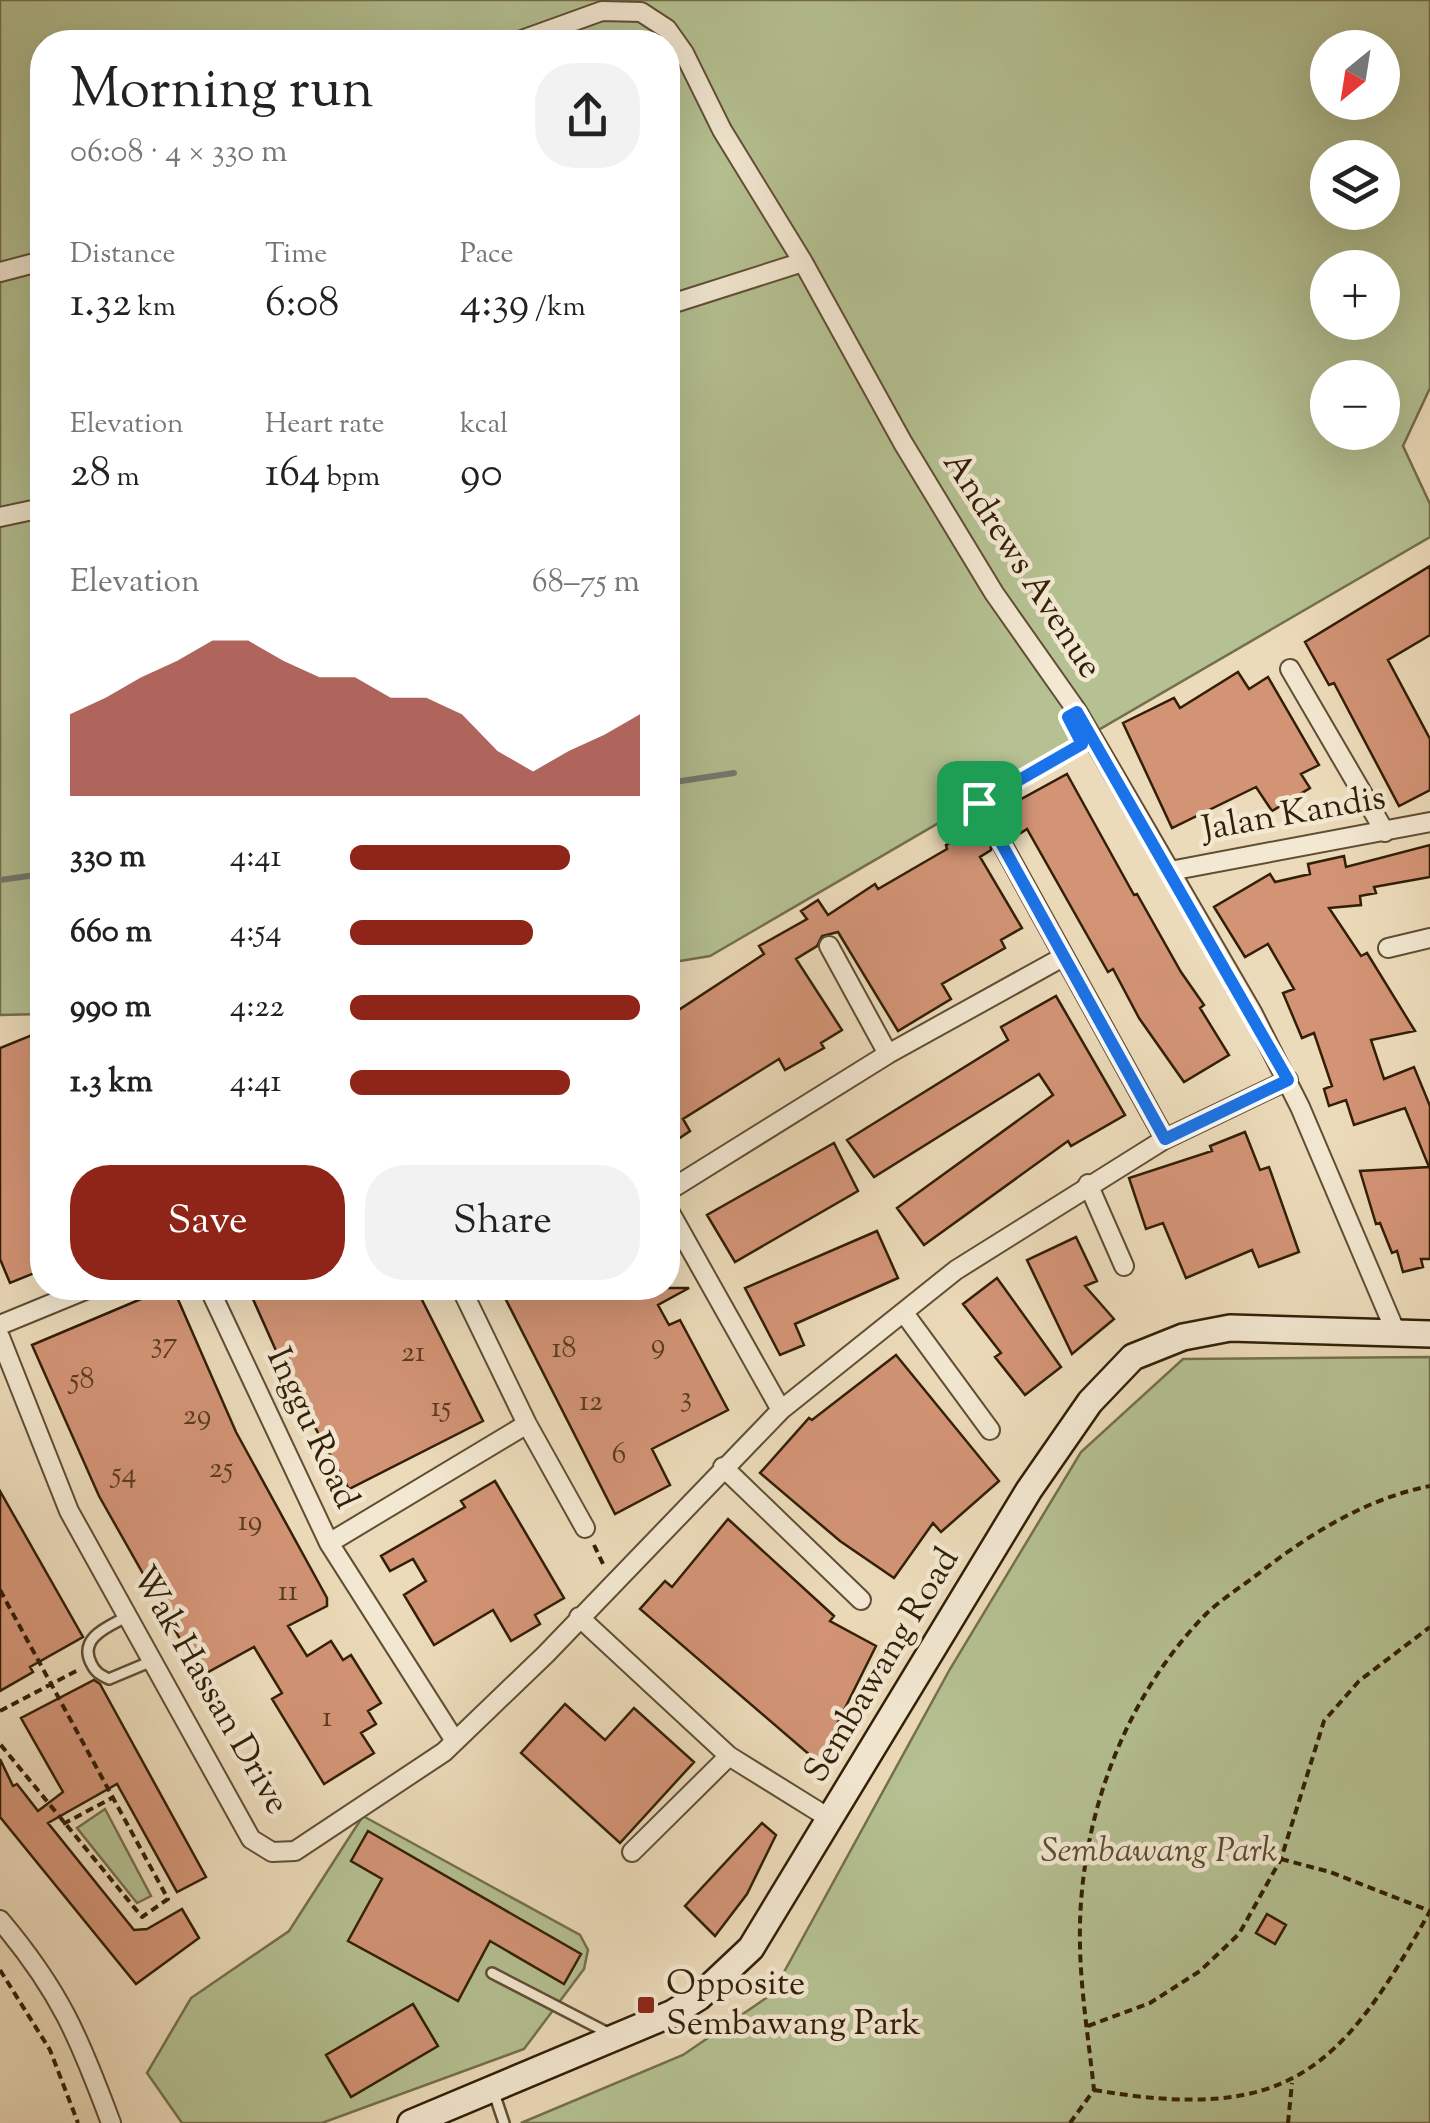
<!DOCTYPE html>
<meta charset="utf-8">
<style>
body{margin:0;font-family:"Sorts Mill Goudy",serif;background:#f2f2f2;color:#222;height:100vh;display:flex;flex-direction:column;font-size:38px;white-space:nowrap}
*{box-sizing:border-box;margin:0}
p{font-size:32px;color:#767676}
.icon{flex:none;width:55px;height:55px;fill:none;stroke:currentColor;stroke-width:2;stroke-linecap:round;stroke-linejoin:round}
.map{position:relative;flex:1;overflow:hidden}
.panel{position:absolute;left:30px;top:30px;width:650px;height:1270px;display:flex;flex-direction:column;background:#fff;border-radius:40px;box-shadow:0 10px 40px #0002}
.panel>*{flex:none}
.needle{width:65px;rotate:210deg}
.tools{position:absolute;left:1310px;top:30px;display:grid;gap:20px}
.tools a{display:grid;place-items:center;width:90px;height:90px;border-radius:50%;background:#fff;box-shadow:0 10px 40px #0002;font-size:50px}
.pin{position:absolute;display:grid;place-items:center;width:85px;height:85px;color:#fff;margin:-42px;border-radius:20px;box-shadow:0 5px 15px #0006}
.round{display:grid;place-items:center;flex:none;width:105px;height:105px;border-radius:40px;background:#f2f2f2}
.summary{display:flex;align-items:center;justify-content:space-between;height:170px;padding:0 40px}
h1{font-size:55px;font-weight:600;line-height:75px}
.figures{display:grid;grid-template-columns:repeat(3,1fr);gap:15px;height:170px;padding:10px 40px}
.figures div{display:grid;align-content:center}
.figures b{font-size:42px;font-weight:600}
.figures small{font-size:28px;font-weight:400}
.figures p{font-size:28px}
.chart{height:280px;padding:20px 40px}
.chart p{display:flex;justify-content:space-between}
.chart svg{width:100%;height:180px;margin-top:10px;fill:#8f2418;opacity:.7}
.action{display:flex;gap:20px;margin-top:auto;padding:20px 40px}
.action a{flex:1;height:115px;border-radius:40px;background:#8f2418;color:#fff;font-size:40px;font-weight:600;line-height:115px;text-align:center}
.action a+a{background:#f2f2f2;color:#222}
ul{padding:0 40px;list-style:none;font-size:32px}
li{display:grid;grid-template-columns:160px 120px 1fr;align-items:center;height:75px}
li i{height:25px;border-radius:12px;background:#8f2418}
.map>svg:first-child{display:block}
.green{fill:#b5c192;stroke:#74704c;stroke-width:2.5;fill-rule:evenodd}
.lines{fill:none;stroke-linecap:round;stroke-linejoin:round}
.stream{stroke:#727b71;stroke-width:6}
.building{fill:#d39476;stroke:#321f06;stroke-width:2.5}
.lane-casing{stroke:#604e33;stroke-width:14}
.street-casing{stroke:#604e33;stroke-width:22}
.secondary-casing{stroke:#321f06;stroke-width:30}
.path{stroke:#321f06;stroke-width:4;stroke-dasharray:8 5;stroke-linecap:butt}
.lane{stroke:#f3e8d2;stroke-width:9}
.street{stroke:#f3e8d2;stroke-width:18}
.secondary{stroke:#f3e8d2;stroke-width:25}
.route-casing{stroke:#fff;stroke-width:20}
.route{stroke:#1a73e8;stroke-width:12}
.poi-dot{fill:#8f2418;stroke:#f3e8d2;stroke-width:4}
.labels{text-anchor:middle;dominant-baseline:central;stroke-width:9;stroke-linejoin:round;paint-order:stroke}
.number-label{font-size:30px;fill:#5a3c22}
.street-label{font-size:35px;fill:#321f06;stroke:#f3e8d2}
.park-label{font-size:35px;font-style:italic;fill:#595030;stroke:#f3e8d2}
.poi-label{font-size:35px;fill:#321f06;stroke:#f3e8d2;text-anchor:start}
</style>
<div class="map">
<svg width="1430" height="2123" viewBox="0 0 1430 2123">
<rect width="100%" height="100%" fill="#ecdbba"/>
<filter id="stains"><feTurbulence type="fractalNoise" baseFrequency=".002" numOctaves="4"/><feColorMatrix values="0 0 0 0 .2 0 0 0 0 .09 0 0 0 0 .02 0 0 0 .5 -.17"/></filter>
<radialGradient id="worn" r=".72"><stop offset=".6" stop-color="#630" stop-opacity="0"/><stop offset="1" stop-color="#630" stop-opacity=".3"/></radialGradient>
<!-- green -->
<path class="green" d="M0,0H1430V388L1403,446L1430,504V537L710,956L668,963V42H42V1014L0,1015ZM1328,48H1382V102H1328ZM1328,158H1382V212H1328ZM1328,268H1382V322H1328ZM1328,378H1382V432H1328Z
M1430,1357V2123H521L683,2055L772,1994L950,1669L1081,1452L1183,1359Z
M105,1809L151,1896L137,1903L77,1828Z
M363,1816L580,1935L588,1950L584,1969L524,2049L322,2123H182L147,2073L191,1998L289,1931Z"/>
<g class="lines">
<!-- stream -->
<path class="stream" d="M668,783L734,773
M0,880L42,874"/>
</g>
<!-- building -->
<path class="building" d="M1430,566V635L1388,660L1430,739V790L1399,806L1334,683L1329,685L1305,642Z
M1238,672L1249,689L1268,677L1319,765L1301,774L1310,788L1272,811L1256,787L1172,828L1123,723L1174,698L1180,708Z
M1067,774L1134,895L1137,894L1181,972L1204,1005L1200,1008L1229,1055L1184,1082L1139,1018L1113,969L1108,972L1027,829L1013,838L1000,830L990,836L991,850L980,857L1022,928L1001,940L1005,948L942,984L951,999L898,1031L838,932L822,936L817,946L796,959L842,1030L821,1043L824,1048L785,1070L779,1059L683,1119L690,1131L668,1146V1017L764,954L759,946L807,919L801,911L818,900L828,915L875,884L878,889L947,849L946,845L996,821L984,802L1006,789L1014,803Z
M1430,845V877L1374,887L1376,893L1360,896L1361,905L1329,908L1361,956L1367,953L1415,1031L1371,1040L1384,1079L1414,1067L1430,1106V1259H1421L1423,1267L1403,1272L1397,1251L1392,1253L1380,1223L1376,1224L1360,1171L1429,1167L1405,1108L1354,1125L1346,1100L1329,1106L1324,1089L1332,1086L1314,1033L1302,1038L1283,993L1294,989L1268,944L1245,957L1214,907L1270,874L1275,882L1310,874L1308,864L1344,856L1346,867Z
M1056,996L1125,1115L1071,1146L1068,1141L924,1245L897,1208L1053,1095L1039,1074L874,1177L847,1140L1008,1040L1001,1027Z
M42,1031V1270L10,1283L0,1259V1048Z
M1245,1132L1260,1170L1269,1167L1299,1252L1259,1267L1252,1250L1186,1278L1163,1223L1146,1229L1129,1178L1212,1151L1210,1146Z
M834,1143L858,1191L735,1262L707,1215Z
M877,1231L898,1278L795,1324L804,1345L780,1355L745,1288Z
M1076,1237L1097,1281L1085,1286L1114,1319L1072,1354L1027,1260Z
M997,1278L1061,1367L1025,1395L995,1357L1001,1353L963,1304Z
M167,1288H173L236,1432L327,1598V1606L288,1626L307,1656L331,1641L343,1660L351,1655L381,1703L368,1711L376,1724L361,1733L374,1753L324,1784L272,1699L282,1693L254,1647L201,1676L99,1496L32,1345Z
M248,1288H416L483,1421L349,1489L290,1382Z
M500,1288H689L658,1305L669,1325L680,1320L728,1410L652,1449L670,1485L615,1514Z
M896,1355L999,1481L941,1532L933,1523L894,1578L840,1541L760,1473L809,1418L812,1420Z
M495,1481L564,1598L535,1615L540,1624L511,1641L493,1610L434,1645L404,1595L426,1581L413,1559L390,1571L381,1556L465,1507L461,1501Z
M0,1491L83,1637L30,1667L33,1672L0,1691Z
M728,1519L834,1616L830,1621L876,1646L818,1762L640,1609L665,1581L672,1587Z
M94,1680L100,1684L206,1877L177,1892L117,1784L48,1823L134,1930L147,1929L182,1909L199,1938L136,1984L0,1817V1759L13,1786L17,1784L38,1811L63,1792L21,1718Z
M565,1704L605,1740L634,1708L694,1762L620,1843L521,1753Z
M762,1823L776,1835L747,1894L715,1936L685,1906Z
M368,1831L581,1954L564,1984L490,1941L458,2001L348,1941L382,1879L351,1861Z
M1267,1914L1286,1925L1275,1944L1256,1933Z
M413,2004L438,2046L351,2097L326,2055Z"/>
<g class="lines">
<!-- lane casing -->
<g class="lane-casing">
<path id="lane" d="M128,1616C110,1626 78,1637 91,1663C95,1672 100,1675 109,1679L152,1661
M492,1973L610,2034
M494,2093L504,2123"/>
</g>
<!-- street casing -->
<g class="street-casing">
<path id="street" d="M516,42L602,11L641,12L667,29L684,53L722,130L803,262L903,443L994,593L1077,711L1252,1012L1300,1107L1397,1335
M0,272L42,261
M668,305L803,262
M0,517L42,508
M1290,669L1385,832
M1001,842L1165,1139
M1170,871L1430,822
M829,946L888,1054
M1388,948L1430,938
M1088,1184L1124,1266
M668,1191L888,1054L1063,957
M668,1209L781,1410
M209,1288L329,1543L455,1741
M461,1288L527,1424L585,1528
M904,1313L990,1430
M0,1325L90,1288
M0,1337L69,1511L251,1839L272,1852L295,1851L444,1752L546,1654L781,1410L956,1270L1165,1139L1288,1080
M723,1467L861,1600
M329,1543L527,1424
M579,1617L729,1756L832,1820
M632,1852L729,1756
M0,1920C60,1991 79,2037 111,2123"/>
</g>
<!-- secondary casing -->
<g class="secondary-casing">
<path id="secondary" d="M411,2123L673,2013L699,1997L751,1948L1029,1490L1090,1402L1133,1357L1183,1337L1230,1328L1430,1334"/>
</g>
<!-- path -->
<path class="path" d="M992,825L979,803L1075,748
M594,1545L603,1564
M0,1590L168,1899L142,1917L0,1744
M0,1711L80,1669
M63,1824L112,1798
M1281,1859L1330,1872L1430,1911
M0,1970L50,2050L78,2123
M1088,2026L1150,2003L1200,1971L1239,1934L1281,1859L1324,1721L1359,1681L1430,1627
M1094,2090C1287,2123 1340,2073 1430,1911
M1070,2123L1094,2090C1089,2043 1081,1994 1080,1946C1077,1826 1122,1699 1207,1613C1223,1598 1244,1585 1262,1571C1311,1533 1368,1498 1430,1486
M1288,2123L1292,2083"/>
<!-- lane -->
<use href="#lane" class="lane"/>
<!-- street -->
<use href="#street" class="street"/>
<!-- secondary -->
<use href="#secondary" class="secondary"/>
</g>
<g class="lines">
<!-- route casing -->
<g class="route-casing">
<path id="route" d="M1077,712L1288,1080L1165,1139L979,803L1082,744L1068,717Z"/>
</g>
<!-- route -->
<use href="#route" class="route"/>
</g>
<!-- markers -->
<rect class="poi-dot" x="636" y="1995" width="20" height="20" rx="5"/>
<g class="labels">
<!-- number labels -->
<g class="number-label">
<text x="164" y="1344">37</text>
<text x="658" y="1345">9</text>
<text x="564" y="1349">18</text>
<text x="413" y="1353">21</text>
<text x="82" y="1380">58</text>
<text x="686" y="1398">3</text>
<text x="591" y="1402">12</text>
<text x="441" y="1408">15</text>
<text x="197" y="1416">29</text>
<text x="619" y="1455">6</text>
<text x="221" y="1469">25</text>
<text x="124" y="1474">54</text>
<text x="250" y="1522">19</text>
<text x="288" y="1592">11</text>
<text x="327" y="1718">1</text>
</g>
<!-- street labels -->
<g class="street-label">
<text transform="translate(1021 566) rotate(57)">Andrews Avenue</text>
<text transform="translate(1294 815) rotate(-10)">Jalan Kandis</text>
<text transform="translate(311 1429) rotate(65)">Inggu Road</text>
<text transform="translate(883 1666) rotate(-59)">Sembawang Road</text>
<text transform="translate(209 1691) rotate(60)">Wak Hassan Drive</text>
</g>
<!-- park labels -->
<g class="park-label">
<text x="1159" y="1852">Sembawang Park</text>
</g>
<!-- poi labels -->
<g class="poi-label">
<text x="666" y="1985">Opposite<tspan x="666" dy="40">Sembawang Park</tspan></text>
</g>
</g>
<rect width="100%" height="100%" filter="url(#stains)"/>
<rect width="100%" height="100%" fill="url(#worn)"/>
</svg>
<div class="tools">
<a><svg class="needle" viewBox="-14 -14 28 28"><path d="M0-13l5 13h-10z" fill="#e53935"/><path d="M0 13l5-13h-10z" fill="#767676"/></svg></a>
<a><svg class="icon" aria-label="layers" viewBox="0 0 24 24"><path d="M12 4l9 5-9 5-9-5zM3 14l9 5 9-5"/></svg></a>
<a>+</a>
<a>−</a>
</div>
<div class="pin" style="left:979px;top:803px;background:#1e9e55"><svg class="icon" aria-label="arrive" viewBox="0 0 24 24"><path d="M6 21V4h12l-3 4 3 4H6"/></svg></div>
<section class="panel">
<div class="summary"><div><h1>Morning run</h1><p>06:08 · 4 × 330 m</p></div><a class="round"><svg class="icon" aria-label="share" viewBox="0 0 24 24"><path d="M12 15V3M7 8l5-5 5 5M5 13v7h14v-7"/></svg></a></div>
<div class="figures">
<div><p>Distance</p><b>1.32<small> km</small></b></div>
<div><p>Time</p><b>6:08</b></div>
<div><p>Pace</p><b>4:39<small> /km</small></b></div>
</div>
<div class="figures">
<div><p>Elevation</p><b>28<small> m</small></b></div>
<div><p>Heart rate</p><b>164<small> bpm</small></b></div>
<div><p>kcal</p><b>90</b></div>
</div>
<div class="chart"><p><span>Elevation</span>68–75 m</p>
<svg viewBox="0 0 160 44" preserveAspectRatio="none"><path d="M0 44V24L10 20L20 15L30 11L40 6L50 6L60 11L70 15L80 15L90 20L100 20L110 24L120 33L130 38L140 33L150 29L160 24V44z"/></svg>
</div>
<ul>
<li><b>330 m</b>4:41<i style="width:76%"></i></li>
<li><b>660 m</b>4:54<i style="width:63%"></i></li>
<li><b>990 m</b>4:22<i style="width:100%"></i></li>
<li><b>1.3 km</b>4:41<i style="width:76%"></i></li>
</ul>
<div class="action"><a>Save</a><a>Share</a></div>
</section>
</div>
